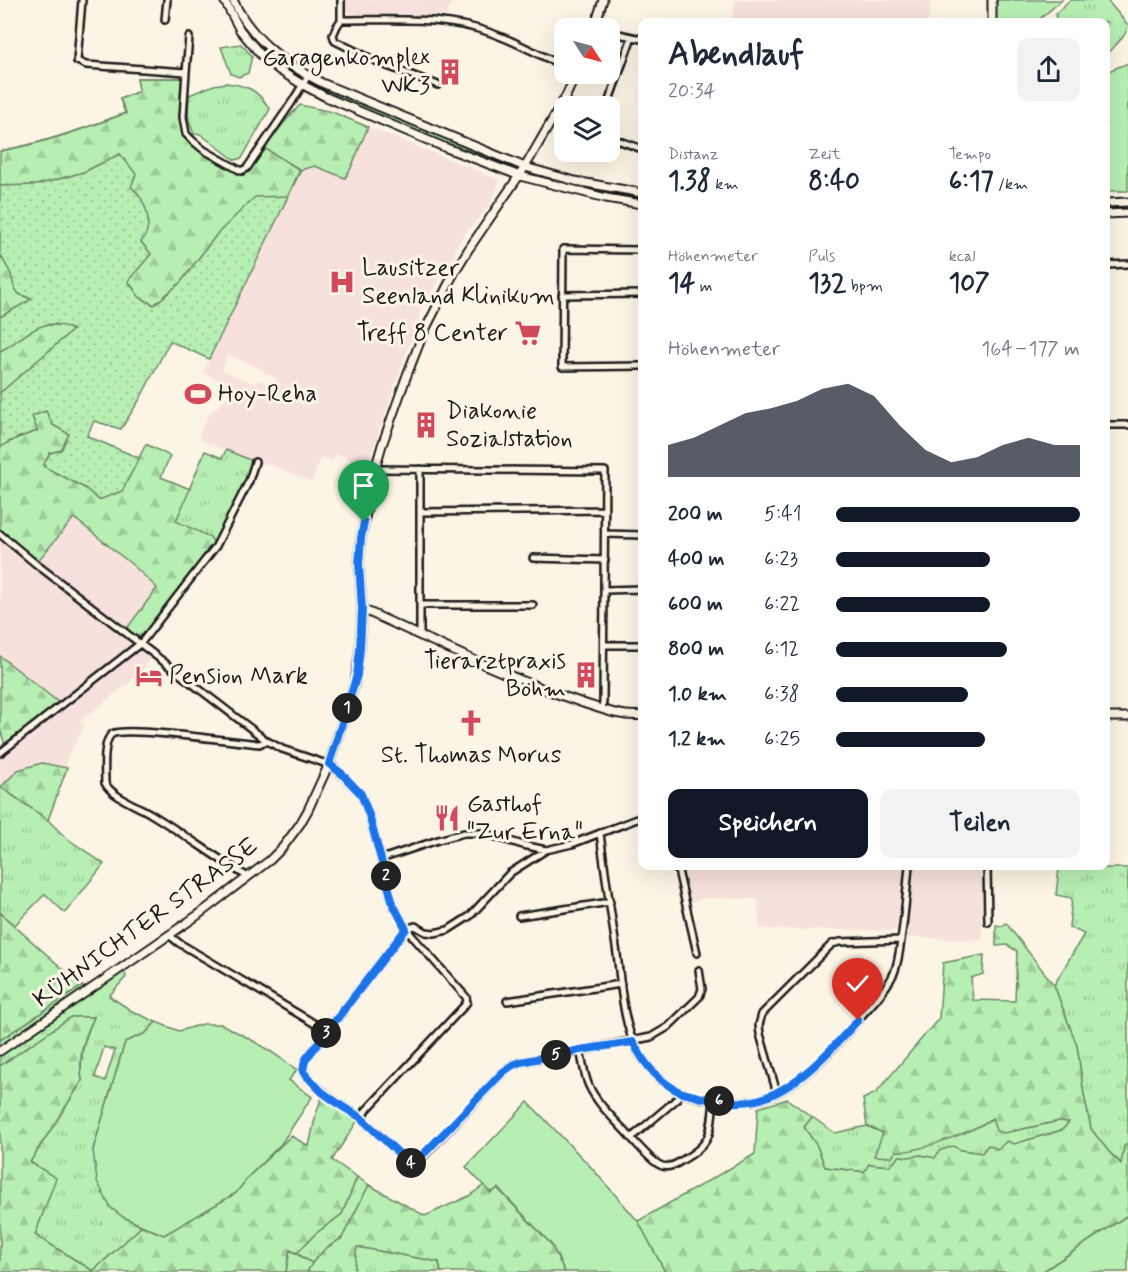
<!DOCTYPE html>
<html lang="de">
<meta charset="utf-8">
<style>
body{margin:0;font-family:Mynerve,sans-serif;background:#f2f2f3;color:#1f2937;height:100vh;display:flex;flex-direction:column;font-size:22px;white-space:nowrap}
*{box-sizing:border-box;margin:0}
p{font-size:20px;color:#747a83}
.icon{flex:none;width:33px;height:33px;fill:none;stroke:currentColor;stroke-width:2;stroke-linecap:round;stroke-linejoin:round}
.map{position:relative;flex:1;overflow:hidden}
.drawer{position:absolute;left:638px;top:18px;width:472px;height:852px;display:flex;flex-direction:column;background:#fff;border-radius:12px;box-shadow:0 6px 24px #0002}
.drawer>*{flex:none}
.needle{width:39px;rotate:126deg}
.tools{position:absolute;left:554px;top:18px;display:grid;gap:12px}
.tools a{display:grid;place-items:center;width:66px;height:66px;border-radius:12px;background:#fff;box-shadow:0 6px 24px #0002;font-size:30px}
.pin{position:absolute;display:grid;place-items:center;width:51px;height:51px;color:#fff;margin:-62px -26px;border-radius:50% 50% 50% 0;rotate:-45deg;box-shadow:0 0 6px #0007}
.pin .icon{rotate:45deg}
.km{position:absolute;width:30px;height:30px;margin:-15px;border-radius:50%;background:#222;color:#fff;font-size:16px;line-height:30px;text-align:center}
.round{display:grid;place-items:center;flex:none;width:63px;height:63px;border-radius:12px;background:#f2f2f3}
.overview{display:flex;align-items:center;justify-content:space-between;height:102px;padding:0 30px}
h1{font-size:33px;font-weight:800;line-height:45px}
.stats{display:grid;grid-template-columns:repeat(3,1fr);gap:9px;height:102px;padding:6px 30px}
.stats div{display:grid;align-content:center}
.stats b{font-size:26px;font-weight:800}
.stats small{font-size:16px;font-weight:400}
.stats p{font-size:16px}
.chart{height:168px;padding:12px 30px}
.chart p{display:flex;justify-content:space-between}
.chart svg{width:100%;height:108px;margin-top:6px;fill:#111827;opacity:.7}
.primary-button{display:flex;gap:12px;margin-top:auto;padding:12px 30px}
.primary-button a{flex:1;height:69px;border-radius:12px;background:#111827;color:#fff;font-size:24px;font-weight:800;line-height:69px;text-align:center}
.primary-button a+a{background:#f2f2f3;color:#1f2937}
ul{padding:0 30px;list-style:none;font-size:20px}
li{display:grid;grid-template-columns:96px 72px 1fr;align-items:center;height:45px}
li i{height:15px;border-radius:8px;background:#111827}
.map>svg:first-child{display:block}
.built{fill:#f7e1dc;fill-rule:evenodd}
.grass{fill:url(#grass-tufts);stroke:#6a8667;stroke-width:1.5;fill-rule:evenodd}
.forest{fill:url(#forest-firs);stroke:#6a8667;stroke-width:1.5}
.park{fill:url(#park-dots);stroke:#6a8667;stroke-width:1.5}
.garden{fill:#b7efb2;stroke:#6a8667;stroke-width:1.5}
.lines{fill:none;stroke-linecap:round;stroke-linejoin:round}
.minor-casing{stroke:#1c1c1c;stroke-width:10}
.tertiary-casing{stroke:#1c1c1c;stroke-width:11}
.minor{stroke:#fcf5e5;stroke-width:5}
.tertiary{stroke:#fcf5e5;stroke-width:7}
.route-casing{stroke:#fff;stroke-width:12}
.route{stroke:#1a73e8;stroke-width:8}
.labels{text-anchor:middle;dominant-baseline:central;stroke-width:6;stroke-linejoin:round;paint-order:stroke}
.poi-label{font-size:24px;fill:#1c1c1c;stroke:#fcf5e5;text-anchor:start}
.street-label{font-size:24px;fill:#1c1c1c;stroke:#fcf5e5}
</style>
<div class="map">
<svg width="1128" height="1272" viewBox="0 0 1128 1272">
<defs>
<pattern id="grass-tufts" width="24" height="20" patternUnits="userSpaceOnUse" patternTransform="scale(1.5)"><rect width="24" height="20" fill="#b7efb2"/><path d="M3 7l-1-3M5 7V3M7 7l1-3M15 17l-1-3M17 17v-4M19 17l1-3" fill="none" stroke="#9dcc98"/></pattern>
<pattern id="forest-firs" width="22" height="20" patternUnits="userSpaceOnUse" patternTransform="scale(1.5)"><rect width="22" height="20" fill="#b7efb2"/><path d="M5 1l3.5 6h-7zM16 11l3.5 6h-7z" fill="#9dcc98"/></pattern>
<pattern id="park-dots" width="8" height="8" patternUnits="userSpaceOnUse" patternTransform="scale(1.5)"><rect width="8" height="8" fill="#b7efb2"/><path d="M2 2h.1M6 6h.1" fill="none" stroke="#9dcc98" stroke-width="1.8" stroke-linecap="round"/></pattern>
</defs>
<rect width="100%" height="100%" fill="#fcf5e5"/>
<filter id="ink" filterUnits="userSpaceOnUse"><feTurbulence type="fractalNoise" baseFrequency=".0167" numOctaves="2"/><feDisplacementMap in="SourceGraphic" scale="12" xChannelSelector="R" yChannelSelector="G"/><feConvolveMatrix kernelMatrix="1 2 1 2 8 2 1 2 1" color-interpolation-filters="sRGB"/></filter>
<g filter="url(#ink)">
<!-- built -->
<path class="built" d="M346,0H453L446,15L350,14L346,10Z
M735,0H931L928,22H731Z
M300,105L332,112L498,179L499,184L490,205L464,235L456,246L454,256L422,308L367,466L353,463L346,457L336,454L333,461L321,457L312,482L265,463L255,462L201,440L199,435L209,414L232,393L235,387L203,373L301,170L291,114ZM227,355L265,370L264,373L277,378L273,386L258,380L256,384L222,370Z
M74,518L135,567L157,588L124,631L155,655L128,684L80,721L85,725L66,759L67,768L42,763L18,770L1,787H0V759L7,753L5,749L61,706L54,698L0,656V535L36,564Z
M682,866H981L982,940L905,937V931L759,929L758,899L706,898L690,902Z"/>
<!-- grass -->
<path class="grass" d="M1070,0H1107L1128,25C1126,38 1115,45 1106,54V22H1056V13Z
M241,44L252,56L248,73L239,77L231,74L221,47Z
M226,83C250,86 257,90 270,109L242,158L235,160L200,134H194C187,119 188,111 189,95L214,85Z
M320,87L484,155L483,156L434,139L320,89Z
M226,450L255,462L248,481L216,546L176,521L205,451L222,458Z
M0,787L48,820L65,837L104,864L65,913L45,894L15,925L0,912Z
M1059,868H1128V1143L1124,1147L1122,1164L1109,1152L1091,1129L1084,1095L1077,1046L1054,985L1084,934L1069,927L1072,898L1056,895Z
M123,967L126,977L109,996L132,1011L156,1022L146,1033L125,1042L93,1150L123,1217L142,1226L93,1271L35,1235L55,1178L30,1162L82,1081C79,1056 84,1040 94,1017H71L0,1066V1040L82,986L88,991ZM104,1047L115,1050L105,1081L95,1077Z
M812,1117L835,1133L867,1126L883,1133L896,1151C930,1144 964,1137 993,1118L1014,1131L1059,1121L1070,1122L1062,1130L998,1149L982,1153L961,1150L935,1158L921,1155L909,1157L900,1156L890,1166L869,1164L865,1172L825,1167L817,1146L804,1127Z
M357,1177L369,1185L342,1238L325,1249L312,1263L297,1253L315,1234L342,1214Z
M356,1246L439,1262L441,1272H354Z"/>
<!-- forest -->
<path class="forest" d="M137,78H185L183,98L186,134L193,142L244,175C263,152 279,126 300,105L332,112L368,127L351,168L345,178L315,166L300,170L288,196L217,234L181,282L154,305L139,297L128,280L151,254L141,242L138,193L131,187L120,154L84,172L37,185L0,186V151C44,143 84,129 126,113L120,99L139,91Z
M0,254C3,260 7,266 10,271C17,287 11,294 32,299L0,317Z
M39,325H63L73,330L0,393V351L9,346Z
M46,411L53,425L69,434L61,451L44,466L85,488L99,500L122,491L146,444L170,456L161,477L190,489L176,521L210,537L216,546L141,643L125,631L157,588L135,567L74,518L36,563L0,534V447L17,438L37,431L32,416Z
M0,656L58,702L5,745L0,729Z
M42,763L67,768L48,820L1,787L18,770Z
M0,913L82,986L0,1040Z
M1006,923L1054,985L1077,1046L1084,1095L1091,1129L1109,1152L1121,1164L1124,1147L1128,1143V1215L1042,1272H665L638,1221L755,1154L758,1108L787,1099L812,1117L804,1127L817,1146L825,1167L864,1172L869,1164L890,1166L900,1156L909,1157L921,1155L935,1158L939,1151L953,1146L961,1150L982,1153L988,1145L998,1149L1007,1141L1014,1144L1031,1139L1062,1130L1069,1122L1059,1121L1004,1133L996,1131L992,1118C975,1130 916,1154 896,1151L892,1157L874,1156L883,1133L867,1126L863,1099L876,1093L939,1018L943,963L984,955L983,974L971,978L973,1000L1015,1001L1017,951L1007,945L996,946V925L1003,926Z
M71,1017H94C83,1040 78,1056 82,1081L30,1162L56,1178L35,1235L93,1271L142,1226L164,1235L236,1193L249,1176L291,1136L309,1146L316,1114L323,1093L360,1117L332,1160L357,1177L342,1214L315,1234L297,1253L290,1250L286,1272H0V1066Z
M369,1185L425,1216L469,1196L484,1185L491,1193L497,1188L551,1244L565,1272H441L439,1262L357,1247L354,1272H307L312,1263L325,1249L342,1238Z"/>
<!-- park -->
<path class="park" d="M137,78L139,91L120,99L126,113C84,129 44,143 0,151C44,143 84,129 125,113L120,99L139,91L137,78H185C184,93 180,121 187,134C194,149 213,153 225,161C232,165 238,170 244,175L266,149L301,170L209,359L170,341L140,399L121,429L94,421L87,436L139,458L122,491L99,500L85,488L43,466L50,453L61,450L69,434L53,425L46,411L32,416L37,431L17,438L0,447V393L73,330C41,313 26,338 0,351V317L32,299L19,294L14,287L11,274L0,254V186L37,185L84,172L120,154L136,174L131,187C146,199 155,225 141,242L151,254L128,281L139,297L154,305L181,282L217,234L255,197L288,196L300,170L266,149L245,175C238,171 232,165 226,161C213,153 194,149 187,135C179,120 185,94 185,78Z"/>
<!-- garden -->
<path class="garden" d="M992,0H1062L1036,22H992Z
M1128,63V191H1106V72Z
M156,1022L179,1031L203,1024H221L250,1039L273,1053L297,1070L289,1080L312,1097L281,1144L249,1176L236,1193L164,1235L123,1217L110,1207L97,1181L93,1150L125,1042L146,1033Z
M528,1102L590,1166L638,1221L665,1272H565L551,1244L498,1188L491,1193L466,1167Z
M1128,1215V1272H1042Z
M290,1250L312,1263L307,1272H286Z"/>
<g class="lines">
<!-- minor casing -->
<g class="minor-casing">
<path id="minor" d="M82,0L77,61L86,65L186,72L183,117L186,134L193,141L204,150L241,171L247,168L251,162L292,102L308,76
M341,0V20L337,26L333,35L335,41L382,64L438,85
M165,20L167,0
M341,20C385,20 432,17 475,28C506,36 535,53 564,66
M609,32L642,39
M186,72L189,37
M607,106L632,37
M609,137L642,149
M642,250L563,249L562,367L642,366
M1106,265L1128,264
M562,295L642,294
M1106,425H1128
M375,469L605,471L603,702L602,709
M421,512L605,510
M0,534L36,564L267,741L282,749L333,766L361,794L369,815L393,904L406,929L466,997L467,1002L464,1006L360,1117L408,1162L412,1164L418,1162L503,1072L513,1065L521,1062L651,1037L668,1027L699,997L702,989L699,970
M605,534L642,535
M533,558L605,560
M605,590L642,589
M421,605H533
M420,636V469
M604,645H642
M0,753L141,643L216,546L249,481L255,462
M600,833C605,874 611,914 617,954C621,985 623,1025 638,1052C647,1067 663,1084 680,1092C701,1101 743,1106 765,1098C802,1085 839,1043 864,1013C875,1001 887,988 894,973C899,961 900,947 902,933C905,911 907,888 909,866
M381,859L438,840L464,833H484L523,845L546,850
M677,866L697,953
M987,866L988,922
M248,877C215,857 184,834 151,814C138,806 112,797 105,783C105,772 102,741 112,734C125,726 237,742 259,744L267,741
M519,916L610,902
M406,929L415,926L426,932L434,933L448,930L470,916L510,873L546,850L572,844L642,817
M169,935L179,943L327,1031
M507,1001L621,984
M580,1050C583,1062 584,1075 589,1086C597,1103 611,1116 623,1129C632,1138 649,1160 660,1165C667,1169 675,1165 681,1161C713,1143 710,1134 714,1101
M777,1093L760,1034L759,1025L762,1014L832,944L840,942L901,940
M360,1117C339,1105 319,1091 303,1072L304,1065L306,1059L406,929
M631,1138L677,1099L680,1092"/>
</g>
<!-- tertiary casing -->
<g class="tertiary-casing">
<path id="tertiary" d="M224,0L240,30L261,55L279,70L303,85L326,97L444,147L520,176L606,198L642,204
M233,0C251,39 285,64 322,83L525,167L575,181L642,193
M992,22V0
M594,28L603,0
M1106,203L1128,202
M1106,214L1128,213
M362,609C433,641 505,677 580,702C599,708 622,718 642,715
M1106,717H1128
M0,1051L101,982L198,915L270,860L283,847L300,824L308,810L329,764L355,682L360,649L362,609L359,564L361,538L375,469L382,445L407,375L423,334L454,273L468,250L525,167L566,96L576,74"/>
</g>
<!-- minor -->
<use href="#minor" class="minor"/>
<!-- tertiary -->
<use href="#tertiary" class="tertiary"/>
</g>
</g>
<g class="lines" filter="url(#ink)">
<!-- route casing -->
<g class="route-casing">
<path id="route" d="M364,522L361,538L359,564L362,609L360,649L357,675L329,764L341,773L361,794L369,815L393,904L406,929L306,1059L304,1065L303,1072L322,1092L343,1107L360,1117L408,1162L415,1163L503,1072L513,1065L521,1062L580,1050L633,1042C643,1062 659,1082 680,1092C685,1094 692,1095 698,1097C716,1101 738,1105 757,1100C796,1090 832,1049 858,1020"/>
</g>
<!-- route -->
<use href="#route" class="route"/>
</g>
<!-- icons -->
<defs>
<g id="building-bare" transform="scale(2.07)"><path d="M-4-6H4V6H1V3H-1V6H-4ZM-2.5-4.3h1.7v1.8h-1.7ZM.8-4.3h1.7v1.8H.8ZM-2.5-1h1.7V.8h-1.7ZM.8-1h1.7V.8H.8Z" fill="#d1495b" stroke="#fcf5e5" stroke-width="2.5" paint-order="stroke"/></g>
<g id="hospital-bare" transform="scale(2.07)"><path d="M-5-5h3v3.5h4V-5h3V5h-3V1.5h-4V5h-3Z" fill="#d1495b" stroke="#fcf5e5" stroke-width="2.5" paint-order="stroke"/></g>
<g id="supermarket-bare" transform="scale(2.07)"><path d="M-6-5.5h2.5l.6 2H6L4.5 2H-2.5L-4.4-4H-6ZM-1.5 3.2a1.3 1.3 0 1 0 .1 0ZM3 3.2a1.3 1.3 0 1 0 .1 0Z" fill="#d1495b" stroke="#fcf5e5" stroke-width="2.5" paint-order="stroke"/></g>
<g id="stadium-bare" transform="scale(2.07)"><path d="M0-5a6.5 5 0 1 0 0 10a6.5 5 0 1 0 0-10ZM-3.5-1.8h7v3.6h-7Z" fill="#d1495b" stroke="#fcf5e5" stroke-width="2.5" paint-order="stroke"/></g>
<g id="hotel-bare" transform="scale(2.07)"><path d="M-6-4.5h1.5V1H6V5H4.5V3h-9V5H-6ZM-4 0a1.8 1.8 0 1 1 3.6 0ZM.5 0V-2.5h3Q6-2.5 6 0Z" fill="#d1495b" stroke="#fcf5e5" stroke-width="2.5" paint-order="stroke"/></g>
<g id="church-bare" transform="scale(2.07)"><path d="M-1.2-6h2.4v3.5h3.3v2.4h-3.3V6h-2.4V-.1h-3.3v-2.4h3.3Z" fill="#d1495b" stroke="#fcf5e5" stroke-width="2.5" paint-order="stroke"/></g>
<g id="restaurant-bare" transform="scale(2.07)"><path d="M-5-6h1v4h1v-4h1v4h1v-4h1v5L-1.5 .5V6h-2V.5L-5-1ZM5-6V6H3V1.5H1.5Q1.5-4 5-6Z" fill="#d1495b" stroke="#fcf5e5" stroke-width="2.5" paint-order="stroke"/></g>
</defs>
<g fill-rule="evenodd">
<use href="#building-bare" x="450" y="72"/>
<use href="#hospital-bare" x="342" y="282"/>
<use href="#supermarket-bare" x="528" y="333"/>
<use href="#stadium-bare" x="198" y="394"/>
<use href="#building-bare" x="426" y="425"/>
<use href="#building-bare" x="586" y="675"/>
<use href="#hotel-bare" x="149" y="676"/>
<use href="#church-bare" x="471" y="723"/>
<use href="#restaurant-bare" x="447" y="818"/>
</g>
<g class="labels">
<!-- poi labels -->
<g class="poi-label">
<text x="430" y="58" text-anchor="end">Garagenkomplex<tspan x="430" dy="28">WK3</tspan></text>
<text x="362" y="268">Lausitzer<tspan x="362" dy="28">Seenland Klinikum</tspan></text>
<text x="508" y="333" text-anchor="end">Treff 8 Center</text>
<text x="218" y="394">Hoy-Reha</text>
<text x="446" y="411">Diakonie<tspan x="446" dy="28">Sozialstation</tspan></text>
<text x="566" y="661" text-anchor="end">Tierarztpraxis<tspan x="566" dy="28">Böhm</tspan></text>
<text x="169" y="676">Pension Mark</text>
<text x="471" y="755" text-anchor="middle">St. Thomas Morus</text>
<text x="467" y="804">Gasthof<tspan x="467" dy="28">"Zur Erna"</tspan></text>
</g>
<!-- street labels -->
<g class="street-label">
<text transform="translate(146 923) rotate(-36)">KÜHNICHTER STRASSE</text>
</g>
</g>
</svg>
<div class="tools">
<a><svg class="needle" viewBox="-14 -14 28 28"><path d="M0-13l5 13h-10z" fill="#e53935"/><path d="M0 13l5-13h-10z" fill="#747a83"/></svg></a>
<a><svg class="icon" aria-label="layers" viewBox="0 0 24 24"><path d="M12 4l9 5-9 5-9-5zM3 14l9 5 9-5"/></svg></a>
</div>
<div class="pin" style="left:364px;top:522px;background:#1e9e55"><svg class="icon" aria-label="arrive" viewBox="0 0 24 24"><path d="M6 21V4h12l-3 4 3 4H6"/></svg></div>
<div class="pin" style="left:858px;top:1020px;background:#d93025"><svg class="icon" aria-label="check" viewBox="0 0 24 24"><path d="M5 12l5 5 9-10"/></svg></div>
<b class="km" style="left:347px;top:708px">1</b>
<b class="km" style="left:386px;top:876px">2</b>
<b class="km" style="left:326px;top:1033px">3</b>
<b class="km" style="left:411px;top:1163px">4</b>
<b class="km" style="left:556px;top:1055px">5</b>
<b class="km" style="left:719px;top:1101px">6</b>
<section class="drawer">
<div class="overview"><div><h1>Abendlauf</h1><p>20:34</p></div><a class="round"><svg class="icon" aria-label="share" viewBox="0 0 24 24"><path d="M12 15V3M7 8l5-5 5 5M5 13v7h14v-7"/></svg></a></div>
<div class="stats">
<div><p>Distanz</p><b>1.38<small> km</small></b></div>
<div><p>Zeit</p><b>8:40</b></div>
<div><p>Tempo</p><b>6:17<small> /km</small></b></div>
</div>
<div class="stats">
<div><p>Höhenmeter</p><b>14<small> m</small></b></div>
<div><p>Puls</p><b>132<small> bpm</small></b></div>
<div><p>kcal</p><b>107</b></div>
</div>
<div class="chart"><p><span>Höhenmeter</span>164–177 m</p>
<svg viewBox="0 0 160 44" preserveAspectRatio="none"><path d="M0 44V31L10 28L20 23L30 18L40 16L50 13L60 8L70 6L80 11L90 23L100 33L110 38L120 36L130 31L140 28L150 31L160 31V44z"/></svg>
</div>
<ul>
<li><b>200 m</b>5:41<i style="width:100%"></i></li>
<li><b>400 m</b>6:23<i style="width:63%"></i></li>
<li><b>600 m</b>6:22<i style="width:63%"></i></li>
<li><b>800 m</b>6:12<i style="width:70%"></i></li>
<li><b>1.0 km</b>6:38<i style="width:54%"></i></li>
<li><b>1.2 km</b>6:25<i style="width:61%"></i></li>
</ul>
<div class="primary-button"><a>Speichern</a><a>Teilen</a></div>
</section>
</div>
